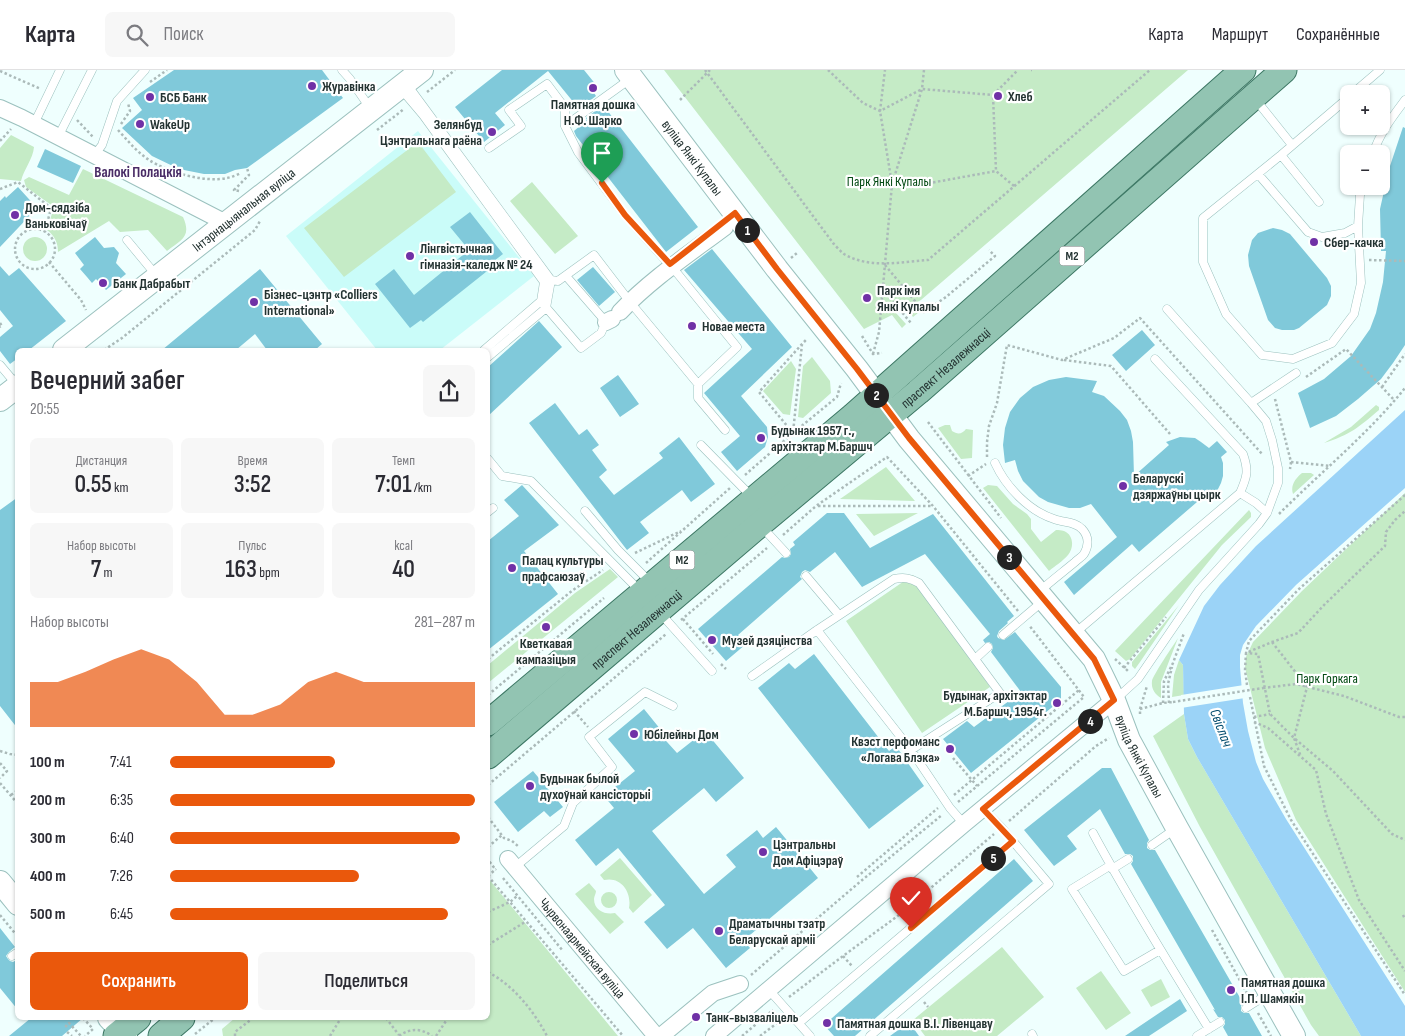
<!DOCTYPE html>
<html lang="ru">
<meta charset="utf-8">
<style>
body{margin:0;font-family:"Sofia Sans Condensed",sans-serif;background:#f7f7f7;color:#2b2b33;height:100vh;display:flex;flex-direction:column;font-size:19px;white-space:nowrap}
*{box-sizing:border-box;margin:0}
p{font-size:16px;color:#7c7c81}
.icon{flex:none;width:28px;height:28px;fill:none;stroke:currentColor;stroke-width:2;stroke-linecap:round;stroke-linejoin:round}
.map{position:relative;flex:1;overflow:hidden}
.panel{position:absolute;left:15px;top:278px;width:475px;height:672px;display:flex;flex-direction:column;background:#fff;border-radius:8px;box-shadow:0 1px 4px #0004}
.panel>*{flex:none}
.buttons{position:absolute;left:1340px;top:15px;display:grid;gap:10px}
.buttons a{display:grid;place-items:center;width:50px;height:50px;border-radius:8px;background:#fff;box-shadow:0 1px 4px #0004;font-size:25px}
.pin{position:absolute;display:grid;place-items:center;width:42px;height:42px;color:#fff;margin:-51px -21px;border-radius:50% 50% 50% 0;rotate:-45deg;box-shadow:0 0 5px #0007}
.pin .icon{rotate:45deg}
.km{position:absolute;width:25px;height:25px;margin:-12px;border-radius:50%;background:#222;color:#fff;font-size:14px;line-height:25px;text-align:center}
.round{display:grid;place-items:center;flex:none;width:52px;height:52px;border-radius:8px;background:#f7f7f7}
.overview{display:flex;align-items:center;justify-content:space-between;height:85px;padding:0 15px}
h1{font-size:28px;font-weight:600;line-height:38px}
.metrics{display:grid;grid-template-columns:repeat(3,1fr);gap:8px;height:85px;padding:5px 15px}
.metrics div{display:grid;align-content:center;border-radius:8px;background:#f7f7f7;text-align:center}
.metrics b{font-size:25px;font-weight:600}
.metrics small{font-size:14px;font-weight:400}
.metrics p{font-size:14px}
.chart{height:140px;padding:10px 15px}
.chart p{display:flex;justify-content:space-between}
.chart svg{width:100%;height:90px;margin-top:5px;fill:#ea580c;opacity:.7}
.button{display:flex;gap:10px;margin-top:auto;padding:10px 15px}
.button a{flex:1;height:58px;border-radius:8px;background:#ea580c;color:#fff;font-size:20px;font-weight:600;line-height:58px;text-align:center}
.button a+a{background:#f7f7f7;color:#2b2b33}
ul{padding:0 15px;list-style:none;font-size:16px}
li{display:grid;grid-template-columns:80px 60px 1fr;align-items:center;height:38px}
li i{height:12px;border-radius:6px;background:#ea580c}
header{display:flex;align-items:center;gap:30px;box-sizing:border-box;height:70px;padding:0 25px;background:#fff;border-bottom:1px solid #e1e1e2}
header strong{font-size:24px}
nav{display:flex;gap:28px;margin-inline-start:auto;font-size:18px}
.search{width:350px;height:45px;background:#f7f7f7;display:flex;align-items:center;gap:12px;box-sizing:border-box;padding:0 18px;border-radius:8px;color:#7c7c81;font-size:19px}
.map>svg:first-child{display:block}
.built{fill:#cafcf9}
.green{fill:#c5ebc6}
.water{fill:#9bd3f7}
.pier{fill:#effffe}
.building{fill:#80c9da}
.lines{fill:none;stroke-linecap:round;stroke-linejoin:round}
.lane-casing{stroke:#9bc1be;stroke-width:9}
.street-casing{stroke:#9bc1be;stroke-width:18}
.secondary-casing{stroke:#9bc1be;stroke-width:24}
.primary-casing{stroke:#3c7764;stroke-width:27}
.path{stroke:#abbab9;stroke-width:2.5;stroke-dasharray:2.5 2.5;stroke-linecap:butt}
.lane{stroke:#fff;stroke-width:8}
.street{stroke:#fff;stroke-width:16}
.secondary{stroke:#fff;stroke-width:22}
.primary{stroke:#92c4b2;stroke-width:25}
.path-bridge{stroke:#abbab9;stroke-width:2.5;stroke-dasharray:2.5 2.5;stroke-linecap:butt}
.route-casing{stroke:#fff;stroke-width:10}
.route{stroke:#ea580c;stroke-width:6}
.poi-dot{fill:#7031a6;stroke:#fff;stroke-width:2}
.labels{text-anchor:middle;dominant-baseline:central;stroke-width:4.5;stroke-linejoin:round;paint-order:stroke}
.shield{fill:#fff;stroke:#667070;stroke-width:1}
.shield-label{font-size:12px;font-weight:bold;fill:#243332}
.poi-label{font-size:14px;font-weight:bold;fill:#243332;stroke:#fff;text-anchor:start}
.street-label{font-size:14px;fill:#243332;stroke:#fff}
.park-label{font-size:14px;fill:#024912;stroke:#fff}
.neighbourhood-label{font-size:15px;font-weight:bold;fill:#492c66;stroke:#fff}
.water-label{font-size:15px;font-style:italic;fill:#074f71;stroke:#fff}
</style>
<header>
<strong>Карта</strong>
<div class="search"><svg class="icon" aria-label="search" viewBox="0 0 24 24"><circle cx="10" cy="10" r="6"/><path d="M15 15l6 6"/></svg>Поиск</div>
<nav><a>Карта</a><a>Маршрут</a><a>Сохранённые</a></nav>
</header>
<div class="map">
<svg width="1405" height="966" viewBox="0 0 1405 966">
<rect width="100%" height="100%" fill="#effffe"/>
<!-- built -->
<path class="built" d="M418,61L534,206L440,280H377L286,166Z"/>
<!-- green -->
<path class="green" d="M664,0H1188L921,230L912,235L918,243L913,247L907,238L896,243L906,254L902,258L892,245L864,259Z
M11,65L34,77C33,89 24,99 21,111L0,109V78Z
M418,72L456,122L344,207L304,158Z
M83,99L183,147C192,167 181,170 167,181L148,160L120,162L109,151L58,182C58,173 55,166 47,160L54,137L26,117L24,110L29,107L69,125Z
M532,112L578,166L555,184L510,131Z
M23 179a12 12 0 1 1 24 0a12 12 0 1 1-24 0Z
M812,287L830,311L831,323L803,348L798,347L803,296Z
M791,291L796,299L790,345L783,344L763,321Z
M1376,335L1379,337V340C1359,357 1350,365 1324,373L1351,357Z
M945,355H950L952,361C958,365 962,364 966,359L973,360L972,388L961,389L938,358Z
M886,397L915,431L840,429Z
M1302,403H1311L1314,405L1293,424C1290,415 1296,408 1302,403Z
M988,415L997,416L1013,434L1027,444L1031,449V459L1041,472L1056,460C1059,460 1061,460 1064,461C1074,465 1074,478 1068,485C1063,491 1055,496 1049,501L983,418Z
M1405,423V922L1296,750L1265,678L1245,598L1246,587L1253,572L1302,521Z
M1249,440L1251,443V447L1222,475L1130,589L1126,591L1115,581Z
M918,443L874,466L856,444Z
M610,499L618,507L488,613V595L575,523Z
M913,505L990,617L922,663L846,551Z
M1179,535L1140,592L1135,599L1132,596V592Z
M1178,568L1161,612V628C1155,624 1151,619 1152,611C1153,605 1173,576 1178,568Z
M1179,590L1183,595L1184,625L1172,627L1174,605Z
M1184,644L1188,669L1197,687L1361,966H1319L1311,955L1200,757L1153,666Z
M620,788L652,825L633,843L629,838C632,822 621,806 604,810L600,805Z
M488,808L618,966H223L222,959L235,948H488Z
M589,813L596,821C596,824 594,826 594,829C594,841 606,845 615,843L624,852L610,864L575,824Z
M601 830a8 8 0 1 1 16 0a8 8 0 1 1-16 0Z
M1002,877L1044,927L997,966H925L913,950Z
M1101,901L1131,943L1106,960L1076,918Z
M1161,909L1170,927L1151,937L1141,920Z"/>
<!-- water -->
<path class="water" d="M1405,340V418L1296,515L1256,556L1243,575L1240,585V597L1243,633L1248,661L1256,692L1263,709L1286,749L1405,936V966H1361L1197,687L1188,669L1184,644L1183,595L1179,590L1204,536L1220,515L1256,476Z"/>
<!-- pier -->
<path class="pier" d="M1244,615L1245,628L1181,638V625Z"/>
<!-- building -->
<path class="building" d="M174,0H322L343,28L247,98L235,100L225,104H204L179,99L152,86L122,58L142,40L133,28Z
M502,0H584L597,16L592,20L596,26L579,39L548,1L495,43L505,55L484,72L455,37Z
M603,35L698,157L666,182L576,66L574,61L587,50L586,48Z
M1403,57L1405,58V275L1393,293L1381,309L1358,329L1336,346L1310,358L1298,323L1324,309L1351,286L1370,259L1376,243L1383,212L1386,181H1381L1380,139L1389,99Z
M45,79L81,96L73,113L37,97Z
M18,117L37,138L0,177V131L5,126L6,128Z
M470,142L503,184L494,191L496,194L423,252L421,250L410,258L375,214L394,199L414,225L469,180L450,157Z
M1273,158L1282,160L1290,164L1327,208L1331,216V226L1327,235L1299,258L1294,260H1282L1275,258L1268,250L1249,196L1248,185L1252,170L1258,163Z
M95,167L104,178L114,177L119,183L116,193L126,204L106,220L96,209L92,213L87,207L80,199L84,195L75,183Z
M712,179L792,277L741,326L767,357L768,367L765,377L737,401L721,382L740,366L704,323L752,279L684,200Z
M0,196L9,206L19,198L66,251L29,280H18V288L10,294L0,281V267L13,256L0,240Z
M593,197L615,222L599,236L577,210Z
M260,199L322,274L315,280H267L255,264L236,280H162Z
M539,251L562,277L488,346V297Z
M1142,260L1155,275L1126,301L1112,285Z
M618,305L639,334L620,347L600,318Z
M1066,307L1097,311L1092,322L1104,326L1120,341L1127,350L1131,361L1133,372L1134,406L1169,375L1166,372L1180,367L1195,368L1201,372L1209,378L1217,371L1227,382L1221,387L1223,393V406L1221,413L1218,419L1208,429L1204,426L1139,482L1132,474L1074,525L1064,512L1117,467L1091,434L1080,438H1069L1048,432L1039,427L1023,411L1018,401L1015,390L1005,393L1003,375L1005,358L1010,342L1020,328L1033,317L1049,310Z
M555,333L579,365L587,359L599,375L592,380L607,400L599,407L614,425L663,388L659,383L679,367L715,414L691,432L682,420L640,452L649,463L627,480L529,353Z
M522,415L559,455L524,481L558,524L488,580V471L519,446L504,430Z
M18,427V659L0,636V440Z
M827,443H844L870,478L933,444L1014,546L1007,552L1008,553L999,561L997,566L998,568L1004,570L1015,562L1061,617V630L971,703L943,669L967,651L974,657L1021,622L991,582L993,578L992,574L989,572L985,573L983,570L990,564L925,484L862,517L835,482L810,502L805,500L802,502L800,507L802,509L738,565L746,574L726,591L698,559L782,487L785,488L789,487L791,484L790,479L795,475L793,472Z
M814,584L889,681L896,676L924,716L869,759L758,618L789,593L795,599Z
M644,639L661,660L658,662L677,683L705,661L744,708L716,732L704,718L652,761L704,824L736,797L726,785L757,760L763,768L776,757L818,808L744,870L750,878L726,898L693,858L667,879L644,852L665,835L618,778L596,796L575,770L614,738L604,726L635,701L608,669Z
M1102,698H1111L1149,770L1147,773V778L1150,780H1155L1239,926L1243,933L1241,936V941L1244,943H1249L1262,966H1228L1223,957L1225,954V950L1222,947H1218L1213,939L1215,940L1131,794L1133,791V786L1130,784H1125L1100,739L1067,766L1077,779L1054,796L1024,760Z
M533,701L563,737L550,747L544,741L518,762L494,732Z
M1014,789L1033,811L855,966H834L824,955Z
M0,858L15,877L9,882L6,886L8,889L10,891L13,892L18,889V940L0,918Z
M1180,929L1187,941L1149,966H1125Z
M31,948H83L62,966H9Z
M909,952L919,966H890Z"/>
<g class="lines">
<!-- lane casing -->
<g class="lane-casing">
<path id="lane" d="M342,0L350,9L370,38
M406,13L551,210L546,238L488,287
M401,19L423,45L544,212L541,231L484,280
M1352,24L1380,0
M1349,27L1281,85L1203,148V192L1226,244L1262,285L1293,289L1332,273L1354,244L1361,213L1358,156
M1256,30L1292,75
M1381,41L1389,51
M34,54L60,0
M58,67L92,0
M489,78L521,56L509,40L547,14L565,38V56
M1373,84C1379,64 1393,46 1405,30
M1281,85L1319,132
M94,86L102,75L117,31L145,0
M1258,104L1308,162L1322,167L1345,163L1358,156L1360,125L1363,116
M127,170L151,199L154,207
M544,212L551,210L558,211L594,185L630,232L698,314L737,277L677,203L625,145L578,82L565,56L630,9
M544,235L581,278L601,263L606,252L566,206
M0,295L16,314
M698,314V328L725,360
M1251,333L1296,303
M701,375L751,426
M488,389L502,406L531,411L639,520
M995,393C1006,417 1029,441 1054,449C1064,453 1075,451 1082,459C1089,466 1089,476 1084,484C1082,487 1078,489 1075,492C1063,502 1051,511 1040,521
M1240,423L1256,433L1267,443
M585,441L618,480L649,511
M488,442L493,438
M762,457L786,483
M806,506L839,545
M661,544L712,601
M817,560L911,680L950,738L964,754
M1075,563L1240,423C1247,407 1249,401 1243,384L1155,289
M1003,565L1043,531
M975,589L988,577
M752,606L817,560L894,509C904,507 910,508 919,513L1000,623L911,680
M1116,629L1138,609L1199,520L1259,454L1267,443L1278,413V398L1272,370L1266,351L1251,333L1167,239
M1093,763C1129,830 1169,894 1209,959
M1152,775L1175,759
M1111,795L1072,819L1124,901L1160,880
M515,797L564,756L573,733L612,697L589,667L645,622L673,636
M1112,799L1128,789
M12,886L18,882
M769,920L810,966
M1246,938L1268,924
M799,953L1013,771
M1032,964L1033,966
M870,966L1049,814L1001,757L983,739
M1197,966L1220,952"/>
</g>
<!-- street casing -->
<g class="street-casing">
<g id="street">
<path d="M0,38L22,48L226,153"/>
<path d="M620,242C650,210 689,184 725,157"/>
<path d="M606,252L612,249"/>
<path id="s1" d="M508,789L656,966"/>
<path d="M661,966L713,923L740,914"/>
<path d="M714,966L964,754L1114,630"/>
</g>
</g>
<!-- secondary casing -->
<g class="secondary-casing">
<g id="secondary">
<path id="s2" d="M626,0L777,199L857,299L909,369L1094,589L1114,630L1129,670L1177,758L1294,966"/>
<path id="s3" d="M64,280L422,0"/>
<path d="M0,330L18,316"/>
<path d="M0,812L18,834"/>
<path d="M109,948L126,966"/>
</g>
</g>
<!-- primary casing -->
<g class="primary-casing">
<g id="primary">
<path d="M488,653L853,346L1243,0"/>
<path id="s4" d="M488,686L760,454L918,322L1284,0"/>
<path d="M116,966L138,948"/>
<path d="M161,966L182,948"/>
</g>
</g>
<!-- path -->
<path class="path" d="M705,0L833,173C836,176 840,181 844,184C869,199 901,192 928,190L1150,0
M828,0L863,33L880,41L922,19L993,25
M924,0L922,19L892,114L919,115L996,101
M1031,0H1032
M0,1L41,19
M150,12L167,0
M427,22L455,0
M680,30L710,0
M77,50L94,68
M121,54L130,41L128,33
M118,60C128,71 137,82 149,90C168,102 204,113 227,108C232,107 237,105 241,103
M377,60L404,39
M0,71L11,59
M1014,116L996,101L993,25L1018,0
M0,119L18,112L51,138L45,162
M239,121L234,120L249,105L247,98
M15 179a20 20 0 1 1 40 0a20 20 0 1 1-40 0Z
M791,188L797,183
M1369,190L1405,191
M49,192L81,230L86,240
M885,195L924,242L946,227L995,186L989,180
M883,220L911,253
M0,253L2,256L0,257
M862,266L873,284L882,283
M802,274L793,363L759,322L802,274L807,269
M104,280L122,268L255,160L260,151
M873,284L879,262L892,114L880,41L885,0
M1064,290L1111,296L1170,364
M1306,307L1346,279L1395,331
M1382,317L1405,284
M1275,329L1291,392L1290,399
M928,352L1001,448
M987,387V372L989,356L997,333L1007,275L1062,290L1114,268L1140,248L1263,385
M1291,392L1330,396
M745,405L793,363L837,327L841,313
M968,406L986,394
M1405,425L1299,519L1249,571L1246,583L1258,584L1270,644L1294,668L1333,701L1392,764L1405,770
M818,436H932
M1279,444C1321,402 1368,364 1405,318
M783,465L816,436L887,387L933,436L1018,541
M635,483L681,461
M646,493L730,418
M683,549L713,584
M681,550L767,478
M1272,572L1307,617L1294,668L1301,687
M488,589L573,520L603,500
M1115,589L1129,602
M721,594L726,599
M1124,598L1166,547
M1247,615L1245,600L1246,583L1272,572L1298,563L1325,534L1385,476L1386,462L1395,450L1405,441
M1263,618L1296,614L1344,626L1399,647H1405
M488,625L604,528
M1250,627L1264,696L1291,750L1405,925
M1163,633L1164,611L1173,593L1184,563
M1169,633L1168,614L1172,597
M1140,639L1163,633L1173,632
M574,641L588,657
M1140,644V639L1147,616
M1254,647L1270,644
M1254,652L1268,658L1316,700L1326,744L1359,830L1405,901
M0,681L10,684L18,685
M953,688L977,716
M0,693L7,701L0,708
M0,713L18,734
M488,715L666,564
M11,725L18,720
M954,725L1079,620
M958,732L1084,627L1029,555
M488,747L504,768L512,771L519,777
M1009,751L1096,676L1109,668
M488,777L502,765
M488,782L489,791L496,800
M488,806L623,966
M488,806L496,799
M857,807L938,738
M503,808L563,881
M488,842L510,832L517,826
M0,845L18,867
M1403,845L1405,849
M1212,860L1248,925
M488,875L525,852
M843,886L852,896
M488,902C514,916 533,940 547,966
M751,905L861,811L942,745
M789,927L843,886L899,845L994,764
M924,932L928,937
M1258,943L1271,966
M83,948L93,959L85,966
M386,948L399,965
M67,957L66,956L69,953L81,966
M67,962L72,966
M195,964L215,948
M235,966V962L253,948
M330,966L341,948
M399,966C410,958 421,958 432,966
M436,966L448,948
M742,966L773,940
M760,966L781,950"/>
<!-- lane -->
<use href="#lane" class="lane"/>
<!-- street -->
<use href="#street" class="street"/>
<!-- secondary -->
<use href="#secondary" class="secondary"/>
<!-- primary -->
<use href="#primary" class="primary"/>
<!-- path-bridge -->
<path class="path-bridge" d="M1173,632L1263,618"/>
</g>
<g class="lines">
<!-- route casing -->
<g class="route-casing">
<path id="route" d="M602,113L625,145L670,194L735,143L777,199L857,299L909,368L1094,589L1114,630L983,739L1013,771L911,858"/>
</g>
<!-- route -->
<use href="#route" class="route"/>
</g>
<!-- markers -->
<g class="poi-dot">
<circle cx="312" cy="16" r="5"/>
<circle cx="593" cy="18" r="5"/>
<circle cx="998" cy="26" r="5"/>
<circle cx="150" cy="27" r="5"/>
<circle cx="140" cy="54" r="5"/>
<circle cx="492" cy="62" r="5"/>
<circle cx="15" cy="145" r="5"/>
<circle cx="1314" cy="172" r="5"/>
<circle cx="410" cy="186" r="5"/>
<circle cx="103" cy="213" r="5"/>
<circle cx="867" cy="228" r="5"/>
<circle cx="254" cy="232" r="5"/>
<circle cx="692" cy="256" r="5"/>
<circle cx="761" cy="368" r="5"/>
<circle cx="1123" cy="416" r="5"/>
<circle cx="512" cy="498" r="5"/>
<circle cx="546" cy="557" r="5"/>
<circle cx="712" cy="570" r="5"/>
<circle cx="1057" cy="633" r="5"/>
<circle cx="634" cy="664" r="5"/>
<circle cx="950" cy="679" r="5"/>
<circle cx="530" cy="716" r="5"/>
<circle cx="763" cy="782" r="5"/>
<circle cx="719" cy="861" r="5"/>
<circle cx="1231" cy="920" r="5"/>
<circle cx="696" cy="947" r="5"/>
<circle cx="827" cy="953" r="5"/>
</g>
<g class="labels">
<!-- shield labels -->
<g class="shield">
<rect x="1059.5" y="176.5" width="25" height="19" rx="4"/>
<rect x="669.5" y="480.5" width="25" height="19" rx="4"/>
</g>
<g class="shield-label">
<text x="1072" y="186">М2</text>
<text x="682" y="490">М2</text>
</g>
<!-- poi labels -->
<g class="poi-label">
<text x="322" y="16">Журавінка</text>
<text x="1008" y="26">Хлеб</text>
<text x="160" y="27">БСБ Банк</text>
<text x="593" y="34" text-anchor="middle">Памятная дошка<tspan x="593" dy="16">Н.Ф. Шарко</tspan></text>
<text x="150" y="54">WakeUp</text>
<text x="482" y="54" text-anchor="end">Зелянбуд<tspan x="482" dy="16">Цэнтральнага раёна</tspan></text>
<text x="25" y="137">Дом-сядзіба<tspan x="25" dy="16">Ваньковічаў</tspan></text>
<text x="1324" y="172">Сбер-качка</text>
<text x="420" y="178">Лінгвістычная<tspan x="420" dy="16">гімназія-каледж № 24</tspan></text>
<text x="113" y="213">Банк Дабрабыт</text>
<text x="877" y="220">Парк імя<tspan x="877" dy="16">Янкі Купалы</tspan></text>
<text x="264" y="224">Бізнес-цэнтр «Colliers<tspan x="264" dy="16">International»</tspan></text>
<text x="702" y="256">Новае места</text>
<text x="771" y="360">Будынак 1957 г.,<tspan x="771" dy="16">архітэктар М.Баршч</tspan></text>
<text x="1133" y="408">Беларускі<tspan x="1133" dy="16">дзяржаўны цырк</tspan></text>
<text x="522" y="490">Палац культуры<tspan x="522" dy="16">прафсаюзаў</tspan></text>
<text x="722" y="570">Музей дзяцінства</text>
<text x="546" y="573" text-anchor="middle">Кветкавая<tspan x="546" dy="16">кампазіцыя</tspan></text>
<text x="1047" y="625" text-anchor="end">Будынак, архітэктар<tspan x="1047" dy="16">М.Баршч, 1954г.</tspan></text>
<text x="644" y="664">Юбілейны Дом</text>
<text x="940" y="671" text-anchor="end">Квэст перфоманс<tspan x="940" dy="16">«Логава Блэка»</tspan></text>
<text x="540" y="708">Будынак былой<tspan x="540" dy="16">духоўнай кансісторыі</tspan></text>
<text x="773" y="774">Цэнтральны<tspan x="773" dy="16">Дом Афіцэраў</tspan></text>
<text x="729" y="853">Драматычны тэатр<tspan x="729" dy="16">Беларускай арміі</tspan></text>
<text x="1241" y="912">Памятная дошка<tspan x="1241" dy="16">І.П. Шамякін</tspan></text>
<text x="706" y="947">Танк-вызваліцель</text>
<text x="837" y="953">Памятная дошка В.І. Лівенцаву</text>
</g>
<!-- street labels -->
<g class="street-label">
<text stroke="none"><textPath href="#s2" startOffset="110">вуліца Янкі Купалы</textPath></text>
<text stroke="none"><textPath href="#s3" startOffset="228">Інтэрнацыянальная вуліца</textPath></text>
<text stroke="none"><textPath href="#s4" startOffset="600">праспект Незалежнасці</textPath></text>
<text stroke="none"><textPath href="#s4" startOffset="195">праспект Незалежнасці</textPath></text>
<text stroke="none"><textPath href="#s2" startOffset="860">вуліца Янкі Купалы</textPath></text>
<text stroke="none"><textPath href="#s1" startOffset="116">Чырвонаармейская вуліца</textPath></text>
</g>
<!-- park labels -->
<g class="park-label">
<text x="889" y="111">Парк Янкі Купалы</text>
<text x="1327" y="608">Парк Горкага</text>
</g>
<!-- neighbourhood labels -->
<g class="neighbourhood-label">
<text x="138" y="102">Валокі Полацкія</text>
</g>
<!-- water labels -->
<g class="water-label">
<text transform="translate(1221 658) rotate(69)">Свіслач</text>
</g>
</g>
</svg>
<div class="buttons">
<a>+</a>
<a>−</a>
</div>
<div class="pin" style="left:602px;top:113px;background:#1e9e55"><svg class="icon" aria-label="arrive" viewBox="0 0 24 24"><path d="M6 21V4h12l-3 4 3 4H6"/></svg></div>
<div class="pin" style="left:911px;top:858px;background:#d93025"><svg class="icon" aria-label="check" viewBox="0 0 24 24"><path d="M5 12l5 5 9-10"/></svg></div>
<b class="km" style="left:747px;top:160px">1</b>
<b class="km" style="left:876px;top:325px">2</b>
<b class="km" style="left:1009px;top:487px">3</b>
<b class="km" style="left:1090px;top:651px">4</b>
<b class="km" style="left:993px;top:788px">5</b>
<section class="panel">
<div class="overview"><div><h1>Вечерний забег</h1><p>20:55</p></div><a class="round"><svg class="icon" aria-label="share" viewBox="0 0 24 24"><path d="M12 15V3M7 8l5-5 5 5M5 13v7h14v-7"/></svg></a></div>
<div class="metrics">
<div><p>Дистанция</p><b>0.55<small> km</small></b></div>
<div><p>Время</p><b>3:52</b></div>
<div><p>Темп</p><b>7:01<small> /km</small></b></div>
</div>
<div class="metrics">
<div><p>Набор высоты</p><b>7<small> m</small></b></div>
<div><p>Пульс</p><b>163<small> bpm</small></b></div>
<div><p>kcal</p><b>40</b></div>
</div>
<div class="chart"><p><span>Набор высоты</span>281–287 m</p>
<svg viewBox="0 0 160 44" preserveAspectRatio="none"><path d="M0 44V22L10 22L20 17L30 11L40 6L50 11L60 22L70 38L80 38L90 33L100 22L110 17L120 22L130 22L140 22L150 22L160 22V44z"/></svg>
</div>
<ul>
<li><b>100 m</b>7:41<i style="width:54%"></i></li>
<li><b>200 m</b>6:35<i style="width:100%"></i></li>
<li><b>300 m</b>6:40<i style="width:95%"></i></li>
<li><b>400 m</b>7:26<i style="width:62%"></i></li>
<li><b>500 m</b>6:45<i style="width:91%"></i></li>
</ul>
<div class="button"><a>Сохранить</a><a>Поделиться</a></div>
</section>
</div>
